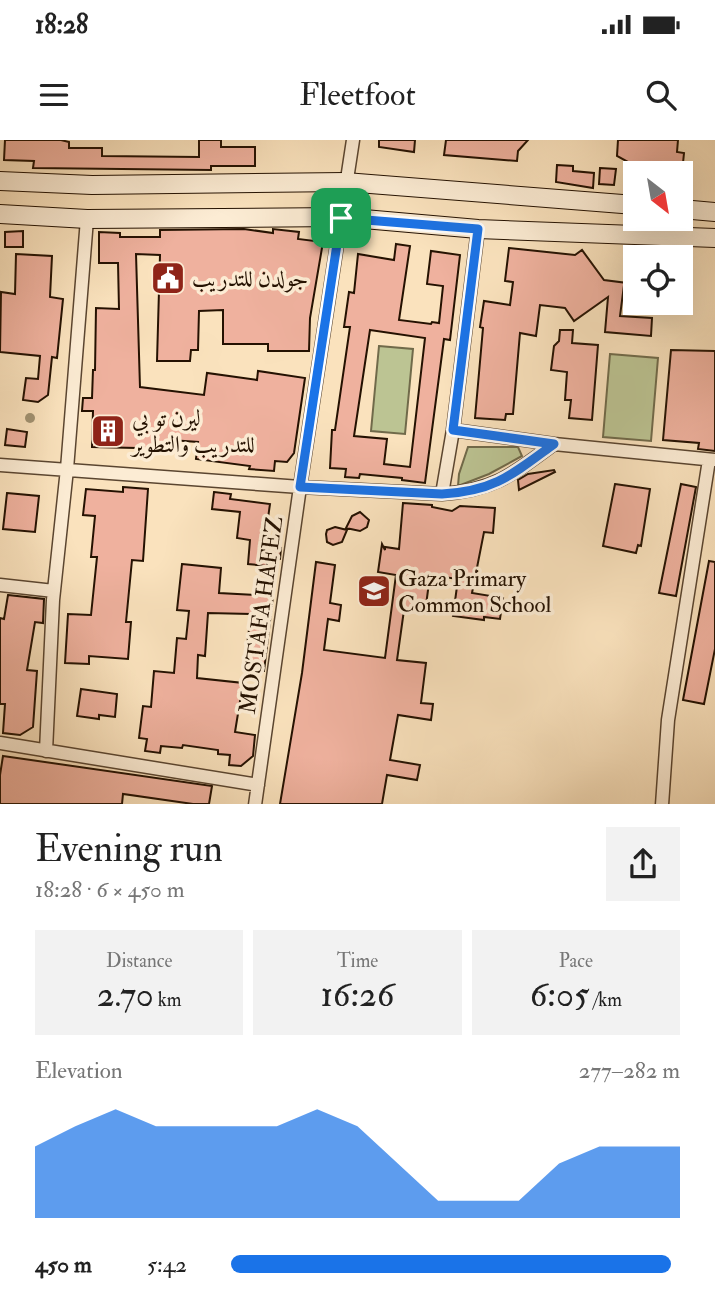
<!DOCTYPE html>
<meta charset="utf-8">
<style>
body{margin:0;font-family:"IM FELL Double Pica",Amiri,serif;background:#f2f2f2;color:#222;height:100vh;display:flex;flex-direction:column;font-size:26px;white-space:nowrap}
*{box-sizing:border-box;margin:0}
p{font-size:23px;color:#767676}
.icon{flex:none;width:38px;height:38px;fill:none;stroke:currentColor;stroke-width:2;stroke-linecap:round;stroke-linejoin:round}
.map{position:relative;height:664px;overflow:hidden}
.sheet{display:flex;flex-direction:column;background:#fff;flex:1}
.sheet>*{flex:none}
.needle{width:46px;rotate:149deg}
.buttons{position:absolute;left:623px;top:21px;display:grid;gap:14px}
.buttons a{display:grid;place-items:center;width:70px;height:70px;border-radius:0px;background:#fff;box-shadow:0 7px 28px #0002;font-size:35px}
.pin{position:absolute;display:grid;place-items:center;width:60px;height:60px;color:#fff;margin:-30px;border-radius:14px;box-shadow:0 4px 10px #0006}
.round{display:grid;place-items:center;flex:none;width:74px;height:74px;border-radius:0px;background:#f2f2f2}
.summary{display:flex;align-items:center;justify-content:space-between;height:119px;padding:0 35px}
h1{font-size:38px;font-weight:600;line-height:52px}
.stats{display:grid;grid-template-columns:repeat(3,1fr);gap:10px;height:119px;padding:7px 35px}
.stats div{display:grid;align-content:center;border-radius:0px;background:#f2f2f2;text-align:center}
.stats b{font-size:35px;font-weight:600}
.stats small{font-size:19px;font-weight:400}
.stats p{font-size:19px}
.chart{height:196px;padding:14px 35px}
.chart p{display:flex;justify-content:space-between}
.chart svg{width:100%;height:126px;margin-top:7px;fill:#1a73e8;opacity:.7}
ul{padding:0 35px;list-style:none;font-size:23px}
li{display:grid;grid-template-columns:112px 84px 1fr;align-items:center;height:52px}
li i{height:18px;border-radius:9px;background:#1a73e8}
.status{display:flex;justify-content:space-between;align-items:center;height:49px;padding:0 35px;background:#fff;direction:ltr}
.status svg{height:19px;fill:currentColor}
header{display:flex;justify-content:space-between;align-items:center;height:91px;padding:0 35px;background:#fff;font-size:32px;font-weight:600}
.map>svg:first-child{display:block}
.green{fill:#bcc493;stroke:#706a4a;stroke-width:2}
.building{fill:#efb19e;stroke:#241101;stroke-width:2;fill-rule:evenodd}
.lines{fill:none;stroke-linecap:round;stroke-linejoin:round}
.minor-casing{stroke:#5a4530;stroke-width:15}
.secondary-casing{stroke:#241101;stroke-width:20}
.minor{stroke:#fcecd4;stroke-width:12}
.secondary{stroke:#fcecd4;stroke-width:18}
.tree{fill:#a19272}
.route-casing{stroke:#fff;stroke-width:14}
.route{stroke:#1a73e8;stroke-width:9}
.labels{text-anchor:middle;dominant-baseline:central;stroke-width:7;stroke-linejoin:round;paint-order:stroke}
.poi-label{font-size:23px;fill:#241101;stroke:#fcecd4;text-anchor:start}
.street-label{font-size:23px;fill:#241101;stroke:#fcecd4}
</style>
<div class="status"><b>18:28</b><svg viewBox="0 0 49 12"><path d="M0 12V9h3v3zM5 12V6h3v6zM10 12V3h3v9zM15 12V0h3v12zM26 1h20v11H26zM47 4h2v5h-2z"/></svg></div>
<header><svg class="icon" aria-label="menu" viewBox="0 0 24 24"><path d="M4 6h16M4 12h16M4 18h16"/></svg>Fleetfoot<svg class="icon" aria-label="search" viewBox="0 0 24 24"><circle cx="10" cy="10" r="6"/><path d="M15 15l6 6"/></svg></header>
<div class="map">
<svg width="715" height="665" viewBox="0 0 715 665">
<rect width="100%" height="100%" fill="#fae2bd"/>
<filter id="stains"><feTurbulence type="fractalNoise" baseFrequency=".00286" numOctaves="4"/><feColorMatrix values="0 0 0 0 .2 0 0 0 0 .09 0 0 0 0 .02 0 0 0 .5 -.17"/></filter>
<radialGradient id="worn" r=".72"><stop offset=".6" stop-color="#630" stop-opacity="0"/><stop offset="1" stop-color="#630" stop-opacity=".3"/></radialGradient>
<!-- green -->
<path class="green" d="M379,206L413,209L405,294L371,291Z
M610,214L658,218L651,301L603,297Z
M468,307H518L522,316L489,334L458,346L459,334Z"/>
<!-- building -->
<path class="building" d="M5,0H61L69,2V8H102V16L199,17V0H221V7H255V26H211V30L33,28L34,21L4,20Z
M379,0H415L414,12L379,7Z
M446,0H528L518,11L517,21L444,15Z
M618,0H678L677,12L684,13L683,23L663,29L637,27L617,16Z
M557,25L573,26V31L594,33L593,48L556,42Z
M600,28L616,29L614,45L599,44Z
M244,89L273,93V89L299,92L298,99L323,102L310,178L309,211H268V204H223V170L199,171L198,210H191L190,221H157L160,115L136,114L140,247L204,255L207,233L257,240L258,231L305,238L294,313L287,322L275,321L274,331L249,329L250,326L196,319L198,302L171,300L170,309L160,308L159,314L137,312V308L92,307L93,271H82L83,258H92L93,230H95L96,168L119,169L118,123H99V92L120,93V97H160V90Z
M23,91V107H5V92Z
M396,104L410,106L399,180L431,184L432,182L439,183L443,146L427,144L431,111L460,115L450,200L444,199L425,343L402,340V338L360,334L359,338L345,337L346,329L330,328L332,290H335L350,187H344L349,152L354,153L358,114L394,120ZM370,190L425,198L410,327L384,324L387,299L354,296Z
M509,108L575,115L582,110L604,140L627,143L624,145L620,176L652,178L651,196L605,192L608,157L574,181L565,168L540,165L536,196L520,193L513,274H506L505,280L475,278L483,188L480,187L484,161L510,165L513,142L505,141Z
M16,114L52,116L50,157L63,159L57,218L52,217L48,255L38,262L23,260L26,238L38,239L40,216L0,212L1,152L15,154Z
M560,190H573L572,203L598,205L592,280L569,278L571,260H565L567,232L551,230L554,206L559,201Z
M671,210L715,211V311L698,309L699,303L663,300Z
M7,289L27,292L25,307L5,305Z
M554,330L555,332L519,350L518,340L528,334Z
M615,344L650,349L641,406L638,405L636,413L603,406Z
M681,344L696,347L676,456L659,453Z
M123,347L148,349L143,421L132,420L126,482H131L128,519L89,516V524L65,523L68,474L91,475L97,417H91L95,376L83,375L86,349L123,352Z
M214,352L231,354L230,359L270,364L264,406L281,408L280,419L267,422V426L248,424L250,400L237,398L240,372L212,369Z
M7,353L39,356L35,392L3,389Z
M403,363L432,365V367L452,371L460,366L495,368L493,393L484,392L472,453L503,458L500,479L484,477V480L453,476L458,439L430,435L425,473L404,470L397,520L426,523L421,563L433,564L431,580L398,575L390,620L420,625L417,640L387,635L382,664H280L302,533L316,422L335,425L330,463L341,465L339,481L328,479L324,510L385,518L396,435L378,432L382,404L385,410V407L399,409Z
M360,372L369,380L367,387L360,391L346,388L352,376Z
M335,387L347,390L342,402L333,405L327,402L326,394L327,390Z
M709,421L715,422V509L704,564L683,560Z
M182,424L221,428L219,453L273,456L264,531L244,529L251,474L208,473L205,516L198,515L197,538L243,543L235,592L255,595L253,616L241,626L229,625L230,615L218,614V610L183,605L182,608L161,606L160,613L145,611L147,599L139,598L143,566L151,567L154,531L174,533L177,498L186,499L189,471L177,470Z
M8,455L44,459L43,483L35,482L27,530L37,531L33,587L20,595L3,593L5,564H0V478L4,479Z
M81,549L117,554L115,577L99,575V579L77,576Z
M3,616L212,646L209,664H193L123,654L122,664H0V635Z"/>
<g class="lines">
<!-- minor casing -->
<g class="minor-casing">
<path id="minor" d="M453,290L554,304L715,320
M0,325L300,347L442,354C495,350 513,334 554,304
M442,354L453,290L478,89
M0,445L54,451
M0,603L258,645
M46,611L53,460L67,329L87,79
M255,665L300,347L353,0
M662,665L668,580L709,320"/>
</g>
<!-- secondary casing -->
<g class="secondary-casing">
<path id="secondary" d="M0,41L92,45L345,42L635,65
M681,69L715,72
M0,74L87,79L341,77L478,89L715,98"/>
</g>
<!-- minor -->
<use href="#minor" class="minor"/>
<!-- secondary -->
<use href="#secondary" class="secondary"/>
</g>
<!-- trees -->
<circle class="tree" cx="30" cy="278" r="5"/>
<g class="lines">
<!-- route casing -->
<g class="route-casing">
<path id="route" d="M341,78L478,89L453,290L554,304C513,334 495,351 442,354L300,347Z"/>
</g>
<!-- route -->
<use href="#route" class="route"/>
</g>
<!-- icons -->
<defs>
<g id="civic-square" transform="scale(1.75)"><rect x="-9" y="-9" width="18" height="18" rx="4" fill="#8f2418" stroke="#fcecd4"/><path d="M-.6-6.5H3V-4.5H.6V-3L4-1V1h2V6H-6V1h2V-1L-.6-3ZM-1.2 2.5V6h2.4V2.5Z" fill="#fff"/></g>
<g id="building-square" transform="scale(1.75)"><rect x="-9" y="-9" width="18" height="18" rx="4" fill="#8f2418" stroke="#fcecd4"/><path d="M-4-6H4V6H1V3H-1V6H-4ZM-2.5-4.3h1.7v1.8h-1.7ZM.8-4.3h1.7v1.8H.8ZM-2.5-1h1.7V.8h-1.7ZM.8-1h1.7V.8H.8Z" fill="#fff"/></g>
<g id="school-square" transform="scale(1.75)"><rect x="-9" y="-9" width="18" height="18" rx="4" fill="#8f2418" stroke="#fcecd4"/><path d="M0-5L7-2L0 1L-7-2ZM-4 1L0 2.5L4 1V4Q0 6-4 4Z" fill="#fff"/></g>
</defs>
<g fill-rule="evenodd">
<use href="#civic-square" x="168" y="138"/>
<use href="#building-square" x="108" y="291"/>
<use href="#school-square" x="374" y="451"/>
</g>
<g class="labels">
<!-- poi labels -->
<g class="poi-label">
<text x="192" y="138">جولدن للتدريب</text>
<text x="132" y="278">ليرن تو بي<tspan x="132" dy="26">للتدريب والتطوير</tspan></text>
<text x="398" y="438">Gaza Primary<tspan x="398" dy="26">Common School</tspan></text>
</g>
<!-- street labels -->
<g class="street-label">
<text transform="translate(261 475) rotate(-82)">MOSTAFA HAFEZ</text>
</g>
</g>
<rect width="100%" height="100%" filter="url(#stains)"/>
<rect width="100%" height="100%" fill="url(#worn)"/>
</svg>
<div class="buttons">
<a><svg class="needle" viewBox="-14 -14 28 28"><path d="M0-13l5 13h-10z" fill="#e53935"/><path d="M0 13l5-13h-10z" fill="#767676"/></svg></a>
<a><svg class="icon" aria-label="locate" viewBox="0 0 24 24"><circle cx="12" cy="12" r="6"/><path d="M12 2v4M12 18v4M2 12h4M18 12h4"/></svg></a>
</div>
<div class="pin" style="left:341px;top:78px;background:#1e9e55"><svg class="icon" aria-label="arrive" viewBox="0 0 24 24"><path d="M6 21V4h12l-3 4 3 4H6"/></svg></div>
</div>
<section class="sheet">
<div class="summary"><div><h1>Evening run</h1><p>18:28 · 6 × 450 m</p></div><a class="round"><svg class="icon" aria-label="share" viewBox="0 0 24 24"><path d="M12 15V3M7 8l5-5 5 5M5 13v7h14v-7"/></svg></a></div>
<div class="stats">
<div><p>Distance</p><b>2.70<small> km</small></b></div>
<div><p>Time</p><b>16:26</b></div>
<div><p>Pace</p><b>6:05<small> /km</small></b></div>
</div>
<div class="chart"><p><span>Elevation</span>277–282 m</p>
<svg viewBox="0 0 160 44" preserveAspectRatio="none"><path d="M0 44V19L10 12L20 6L30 12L40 12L50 12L60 12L70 6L80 12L90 25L100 38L110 38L120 38L130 25L140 19L150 19L160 19V44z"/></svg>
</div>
<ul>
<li><b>450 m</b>5:42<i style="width:98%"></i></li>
</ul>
</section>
